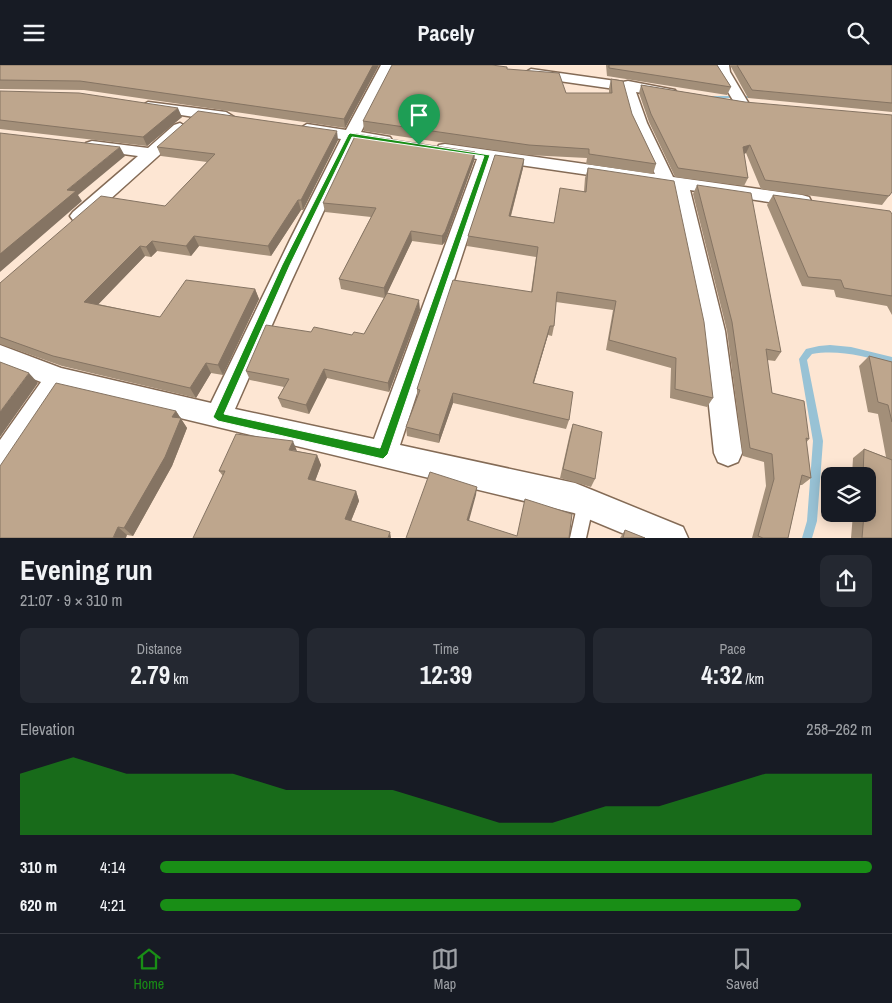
<!DOCTYPE html>
<meta charset="utf-8">
<style>
body{margin:0;font-family:"Archivo Narrow",sans-serif;background:#242831;color:#f1f3f6;height:100vh;display:flex;flex-direction:column;font-size:19px;white-space:nowrap}
*{box-sizing:border-box;margin:0}
p{font-size:16px;color:#9ea1a6}
.icon{flex:none;width:28px;height:28px;fill:none;stroke:currentColor;stroke-width:2;stroke-linecap:round;stroke-linejoin:round}
.map{position:relative;height:473px;overflow:hidden}
.sheet{display:flex;flex-direction:column;background:#171b24;flex:1}
.sheet>*{flex:none}
.controls{position:absolute;left:821px;top:402px;display:grid;gap:10px}
.controls a{display:grid;place-items:center;width:55px;height:55px;border-radius:10px;background:#171b24;box-shadow:0 2px 12px #0003;font-size:25px}
.pin{position:absolute;display:grid;place-items:center;width:42px;height:42px;color:#fff;margin:-51px -21px;border-radius:50% 50% 50% 0;rotate:-45deg;box-shadow:0 0 5px #0007}
.pin .icon{rotate:45deg}
.round{display:grid;place-items:center;flex:none;width:52px;height:52px;border-radius:10px;background:#242831}
.head{display:flex;align-items:center;justify-content:space-between;height:85px;padding:0 20px}
h1{font-size:28px;font-weight:700;line-height:38px}
.figures{display:grid;grid-template-columns:repeat(3,1fr);gap:8px;height:85px;padding:5px 20px}
.figures div{display:grid;align-content:center;border-radius:10px;background:#242831;text-align:center}
.figures b{font-size:25px;font-weight:700}
.figures small{font-size:14px;font-weight:400}
.figures p{font-size:14px}
.chart{height:140px;padding:10px 20px}
.chart p{display:flex;justify-content:space-between}
.chart svg{width:100%;height:90px;margin-top:5px;fill:#198e16;opacity:.7}
ul{padding:0 20px;list-style:none;font-size:16px}
li{display:grid;grid-template-columns:80px 60px 1fr;align-items:center;height:38px}
li i{height:12px;border-radius:6px;background:#198e16}
header{display:flex;justify-content:space-between;align-items:center;height:65px;padding:0 20px;background:#171b24;font-size:22px;font-weight:700}
.menu{display:flex;justify-content:space-around;align-items:center;height:70px;border-top:1px solid #363941;background:#171b24;font-size:14px;color:#9ea1a6}
.menu a{display:grid;justify-items:center;gap:2px}
.menu .current{color:#198e16}
.map>svg:first-child{display:block}
.lines{fill:none;stroke-linecap:round;stroke-linejoin:round}
.stream{fill:#98c2d5;fill-rule:evenodd}
.lane-casing{stroke:#846b56;stroke-width:3}
.street-casing{stroke:#846b56;stroke-width:3}
.lane{fill:#fff;fill-rule:evenodd}
.street{fill:#fff;fill-rule:evenodd}
.wall{fill:#a38f79}
.shaded-wall{fill:#857463}
.building{fill:#bea68d;stroke:#857463}
.route{fill:#198e16;stroke:#fff;fill-rule:evenodd}
</style>
<header><svg class="icon" aria-label="menu" viewBox="0 0 24 24"><path d="M4 6h16M4 12h16M4 18h16"/></svg>Pacely<svg class="icon" aria-label="search" viewBox="0 0 24 24"><circle cx="10" cy="10" r="6"/><path d="M15 15l6 6"/></svg></header>
<div class="map">
<svg width="892" height="473" viewBox="0 0 892 473">
<rect width="100%" height="100%" fill="#fde6d3"/>
<g class="lines">
<!-- stream -->
<path class="stream" d="M699,31H756L758,32L756,33H701L699,32Z
M830,280L851,282L892,292V298C865,292 839,284 812,289L807,295L823,376L817,456L812,473H802L807,456L813,376L799,294L806,284L819,281Z"/>
<!-- lane casing -->
<g class="lane-casing">
<path id="lane" d="M586,429L591,432L594,437L586,473H570L578,437L581,432Z"/>
</g>
<!-- street casing -->
<g class="street-casing">
<path id="street" d="M381,0H395L361,67L390,72L392,75L384,80L356,76L290,219L235,344L374,374L477,94L439,88L437,84L439,80L445,79L655,109L631,58L622,25L531,12L524,8L531,4L623,17L628,16L675,25L677,28L670,32L636,27L647,58L673,112L802,130L809,132L811,136L809,140L802,142L690,125L725,266L742,388L738,397L728,401L718,397L714,388L701,266L672,122L493,96L400,380L575,418L683,462L688,473H634L574,448L64,325L10,409L0,413V375L41,317L0,301V280L61,303L211,338L290,175L341,74L307,69L299,64L307,59L346,65Z
M715,0H729L730,7L749,39L747,42H737L716,7Z
M148,37L226,47L234,52L226,57L143,44L141,41Z
M180,58L188,63L186,66L87,155H73L70,151L73,147L138,91L86,84L84,81L86,78L92,76L148,83L174,60Z"/>
</g>
<!-- lane -->
<use href="#lane" class="lane"/>
<!-- street -->
<use href="#street" class="street"/>
</g>
<!-- wall -->
<path class="wall" d="M0,0H379L345,63L84,25L0,24Z
M606,0H717L731,22L727,30L607,11Z
M730,0H892V47L748,33Z
M507,4L566,28H609V23L611,14L632,49L656,99L653,109L586,99L587,93L527,90L364,66L363,56Z
M641,20L745,37L892,127L882,140L761,124L746,88L744,89L748,113L744,121L675,112L649,57L639,28Z
M0,26L182,52L147,81L0,64Z
M338,75L303,145H301L271,191L199,181L191,191L157,186L151,192L145,191L98,239L160,252L255,224L259,234L223,310L211,308L196,333L62,301L0,279V218L165,141L207,97L161,91L157,82Z
M475,87L474,96L445,177L442,180L412,176L387,228L420,245L389,327L327,313L309,349L282,342L278,333L284,322L250,315L246,306L311,267L352,270L364,269L384,233L341,224L339,214L371,152L325,147L323,138Z
M524,94L523,103L511,151L554,158L584,126L585,113L588,103L713,333L707,342L670,333L671,303L606,285L613,245L556,237L554,261L552,271L548,270L534,318L569,355L566,364L453,338L439,378L407,371L406,362L417,333V324L531,227L536,192L467,181L468,171Z
M697,120L781,287L775,296L767,295L772,328L809,374L806,378L811,413L802,420H800L788,473H752L766,421L764,397L743,391L727,266L693,129Z
M773,130L892,149V250L887,241L836,232L834,225L802,221L767,140Z
M869,291L892,297V473H851L853,449H868V411H852L853,393L864,384L886,392L878,349L868,347L859,301Z
M176,346L187,363L172,401L133,471L127,470L0,473Z
M573,359L595,414L591,422L560,413L570,368Z
M297,386L317,390L321,400L315,416L356,426L359,436L351,456L391,473L223,411L219,406Z
M625,465L645,473H620Z"/>
<!-- shaded-wall -->
<path class="shaded-wall" d="M373,0H379L345,63L344,54Z
M178,43L182,52L147,81L143,72Z
M337,66L338,75L303,145L301,135Z
M750,80L746,88L739,91L743,82Z
M120,82L125,91L78,130L82,136L0,207V189L67,125Z
M475,87L474,96L445,177L442,180V171Z
M524,94L523,103L508,161L509,151Z
M298,135L301,145L271,191L268,181Z
M411,166L412,176L385,233L384,223Z
M194,171L199,181L191,191L186,181Z
M152,176L157,186L151,192L146,182Z
M140,181L145,191L91,247L84,237Z
M255,224L259,234L223,310L218,300Z
M419,235L420,245L389,327L388,318Z
M550,261L548,270L531,327L533,318Z
M206,298L211,308L196,333L190,323Z
M324,304L327,313L309,349L306,340Z
M29,308L38,318L0,372V347Z
M453,328V338L439,378V370Z
M176,346L187,363L172,401L133,471L124,463L172,352Z
M293,376L297,386L289,385Z
M317,390L321,400L312,424L308,414Z
M477,422L476,430L467,463V455Z
M356,426L359,436L348,463L345,454Z
M118,462L127,470L126,473H113Z
M390,467L391,473H388Z"/>
<!-- building -->
<path class="building" d="M0,0H373L344,54L80,16L0,15Z
M392,0H492L507,2V4L559,8L566,28H612L611,14L623,16L632,49L656,99L589,89V84L529,80L363,56Z
M609,0H717L731,22L609,3Z
M737,0H892V38L752,25Z
M641,20L745,37L892,50V127L889,131L765,115L750,80L743,82L748,113L678,103L651,49Z
M0,26L79,28L178,43L143,72L0,55Z
M198,46L337,66L301,135H298L268,181L194,171L186,181L152,176L146,182L140,181L84,237L160,252L186,215L255,224L218,300L206,298L190,323L53,291L0,272V218L101,131L165,141L215,89L157,82Z
M0,68L120,82L67,125L76,126L0,189Z
M356,69L475,87L445,167L442,171L411,166L384,223L339,214L376,143L323,138Z
M495,90L524,94L509,151L554,158L560,123L586,127L588,103L674,116L704,257L713,333L675,324L676,293L609,275L616,236L557,227L554,261H550L533,318L573,327L569,355L453,328L439,370L406,362L420,325L417,324L453,215L532,227L538,182L468,171Z
M697,120L751,128L781,287L766,284L772,328L804,336L809,374L806,373L811,413L802,410L788,473H763L758,471L774,414L772,389L750,383L732,257Z
M773,130L890,146L892,149V231L844,223L841,215L808,212Z
M387,228L419,235L388,318L324,304L306,340L278,333L289,314L246,306L266,260L311,267L314,262L352,270L354,267L364,269Z
M869,291L892,297V357L888,340L878,337Z
M0,297L29,308L0,347Z
M56,318L176,346L172,352L181,353L165,392L124,463L118,462L113,473H0V401Z
M573,359L602,367L595,414L563,404Z
M236,369L293,376L289,385L317,390L308,414L356,426L345,454L390,467L388,473H193L225,406H219Z
M864,384L892,395V473H862L864,449H868V411H863Z
M430,407L477,422L467,455L517,471L525,434L572,449L569,473H406Z
M625,465L645,473H623Z"/>
<!-- route -->
<path class="route" d="M350,68L490,90L388,389L383,394L218,356L213,352L282,200L348,70ZM352,72L484,91L380,383L224,349L290,200Z"/>
</svg>
<div class="controls">
<a><svg class="icon" aria-label="layers" viewBox="0 0 24 24"><path d="M12 4l9 5-9 5-9-5zM3 14l9 5 9-5"/></svg></a>
</div>
<div class="pin" style="left:419px;top:80px;background:#1e9e55"><svg class="icon" aria-label="arrive" viewBox="0 0 24 24"><path d="M6 21V4h12l-3 4 3 4H6"/></svg></div>
</div>
<section class="sheet">
<div class="head"><div><h1>Evening run</h1><p>21:07 · 9 × 310 m</p></div><a class="round"><svg class="icon" aria-label="share" viewBox="0 0 24 24"><path d="M12 15V3M7 8l5-5 5 5M5 13v7h14v-7"/></svg></a></div>
<div class="figures">
<div><p>Distance</p><b>2.79<small> km</small></b></div>
<div><p>Time</p><b>12:39</b></div>
<div><p>Pace</p><b>4:32<small> /km</small></b></div>
</div>
<div class="chart"><p><span>Elevation</span>258–262 m</p>
<svg viewBox="0 0 160 44" preserveAspectRatio="none"><path d="M0 44V14L10 6L20 14L30 14L40 14L50 22L60 22L70 22L80 30L90 38L100 38L110 30L120 30L130 22L140 14L150 14L160 14V44z"/></svg>
</div>
<ul>
<li><b>310 m</b>4:14<i style="width:100%"></i></li>
<li><b>620 m</b>4:21<i style="width:90%"></i></li>
</ul>
</section>
<nav class="menu">
<a class="current"><svg class="icon" aria-label="home" viewBox="0 0 24 24"><path d="M3 11l9-7 9 7M6 9v11h12V9"/></svg>Home</a>
<a><svg class="icon" aria-label="map" viewBox="0 0 24 24"><path d="M3 6l6-2 6 2 6-2v14l-6 2-6-2-6 2zM9 4v14M15 6v14"/></svg>Map</a>
<a><svg class="icon" aria-label="saved" viewBox="0 0 24 24"><path d="M7 4h10v16l-5-4-5 4z"/></svg>Saved</a>
</nav>
